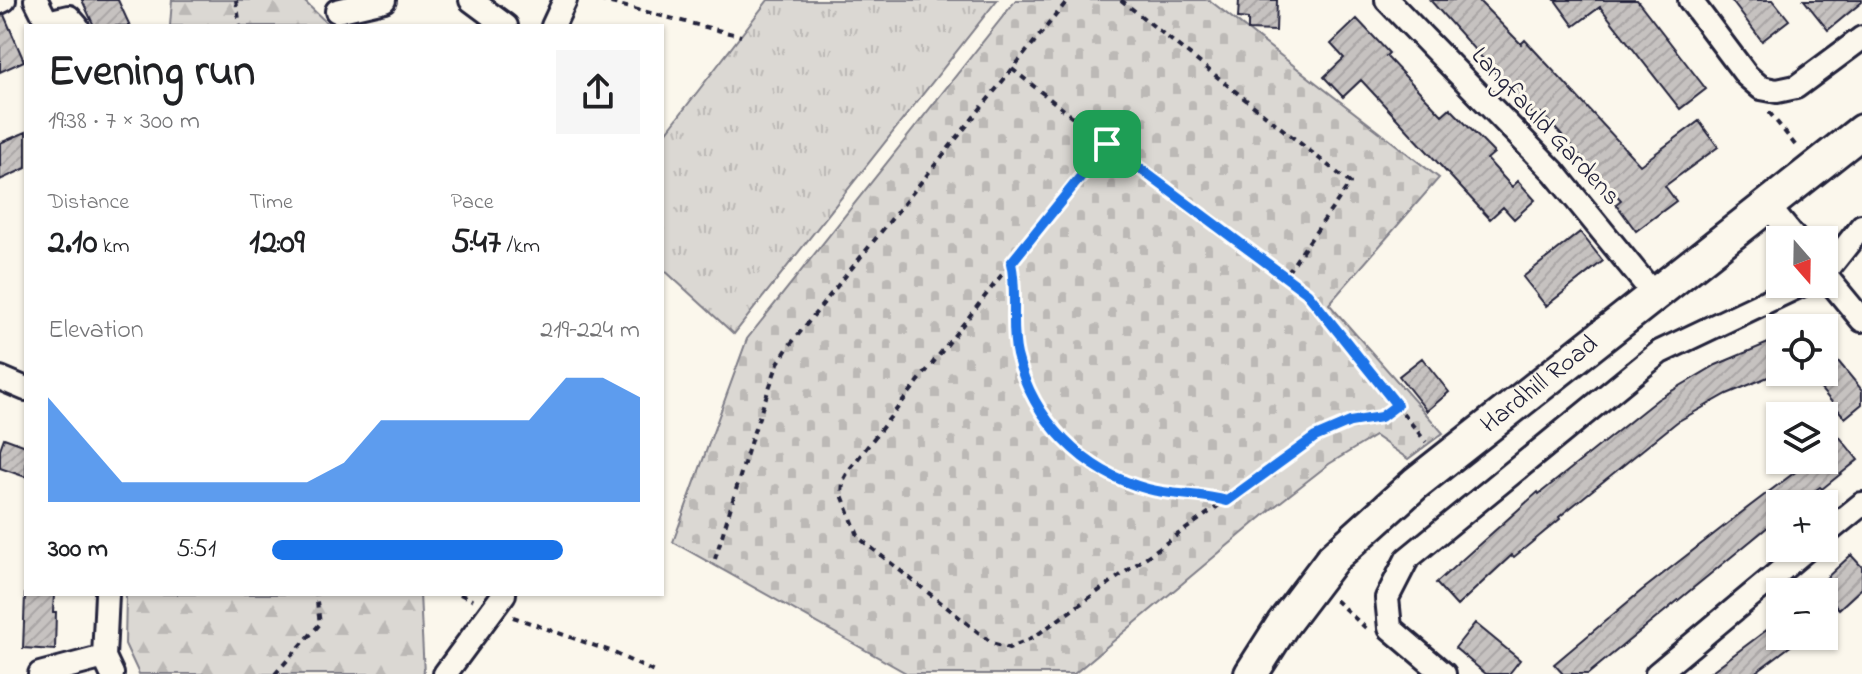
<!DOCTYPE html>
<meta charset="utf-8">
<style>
body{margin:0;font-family:"Indie Flower",sans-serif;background:#f6f6f6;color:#202124;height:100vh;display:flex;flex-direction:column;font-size:30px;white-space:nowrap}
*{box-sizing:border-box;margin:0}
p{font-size:26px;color:#757577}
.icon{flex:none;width:44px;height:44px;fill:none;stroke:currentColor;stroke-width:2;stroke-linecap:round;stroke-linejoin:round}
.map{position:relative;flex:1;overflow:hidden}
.details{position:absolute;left:24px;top:24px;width:640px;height:572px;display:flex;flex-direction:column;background:#fff;border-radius:0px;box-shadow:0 2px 6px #0004}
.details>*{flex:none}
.needle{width:52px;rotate:160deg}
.buttons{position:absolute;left:1766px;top:226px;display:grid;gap:16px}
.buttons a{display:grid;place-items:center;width:72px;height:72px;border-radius:0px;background:#fff;box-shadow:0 2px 6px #0004;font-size:40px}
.pin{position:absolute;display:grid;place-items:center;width:68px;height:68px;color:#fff;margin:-34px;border-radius:16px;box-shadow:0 4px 12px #0006}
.round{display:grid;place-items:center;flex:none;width:84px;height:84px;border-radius:0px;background:#f6f6f6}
.headline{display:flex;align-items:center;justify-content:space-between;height:136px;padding:0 24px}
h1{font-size:44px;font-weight:700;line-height:60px}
.metrics{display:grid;grid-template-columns:repeat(3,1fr);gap:12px;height:136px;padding:8px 24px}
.metrics div{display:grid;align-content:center}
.metrics b{font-size:34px;font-weight:700}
.metrics small{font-size:22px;font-weight:400}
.metrics p{font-size:22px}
.chart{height:224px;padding:16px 24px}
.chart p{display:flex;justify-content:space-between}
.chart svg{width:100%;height:144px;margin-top:8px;fill:#1a73e8;opacity:.7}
ul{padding:0 24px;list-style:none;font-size:26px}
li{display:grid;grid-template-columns:128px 96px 1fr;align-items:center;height:60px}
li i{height:20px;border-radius:10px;background:#1a73e8}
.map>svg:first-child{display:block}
.grass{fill:url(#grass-tufts);stroke:#7e7d87;stroke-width:2}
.forest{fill:url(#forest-firs);stroke:#7e7d87;stroke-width:2}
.cemetery{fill:url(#cemetery-stones);stroke:#7e7d87;stroke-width:2}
.building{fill:url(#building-hatch);stroke:#22223b;stroke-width:2}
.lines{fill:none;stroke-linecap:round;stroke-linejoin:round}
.minor-casing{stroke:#22223b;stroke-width:28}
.secondary-casing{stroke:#22223b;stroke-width:38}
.path{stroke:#22223b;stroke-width:4;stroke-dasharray:6 6;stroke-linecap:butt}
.minor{stroke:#fbf7ec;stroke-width:22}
.secondary{stroke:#fbf7ec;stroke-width:32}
.route-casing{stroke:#fff;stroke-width:16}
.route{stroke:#1a73e8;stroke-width:10}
.labels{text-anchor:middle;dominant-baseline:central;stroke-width:6;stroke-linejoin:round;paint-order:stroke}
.street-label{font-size:26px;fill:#22223b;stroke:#fbf7ec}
</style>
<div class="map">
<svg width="1862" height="674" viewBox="0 0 1862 674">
<defs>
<pattern id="grass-tufts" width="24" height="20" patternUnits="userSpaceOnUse" patternTransform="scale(2)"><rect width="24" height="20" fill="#dbd8d3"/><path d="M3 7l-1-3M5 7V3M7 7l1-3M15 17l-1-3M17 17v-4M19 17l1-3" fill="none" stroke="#bcb9b6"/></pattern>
<pattern id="forest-firs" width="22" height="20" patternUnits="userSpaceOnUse" patternTransform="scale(2)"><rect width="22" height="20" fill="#dbd8d3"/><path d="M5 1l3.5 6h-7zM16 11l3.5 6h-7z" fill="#bcb9b6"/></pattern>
<pattern id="cemetery-stones" width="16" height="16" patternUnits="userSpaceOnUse" patternTransform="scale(2)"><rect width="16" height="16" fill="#dbd8d3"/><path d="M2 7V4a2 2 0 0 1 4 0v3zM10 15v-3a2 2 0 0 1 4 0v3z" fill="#bcb9b6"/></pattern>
<pattern id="building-hatch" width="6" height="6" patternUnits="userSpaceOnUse" patternTransform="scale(2)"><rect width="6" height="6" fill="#c6c2c0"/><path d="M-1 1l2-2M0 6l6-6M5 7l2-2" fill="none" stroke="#aaa6a6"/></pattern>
</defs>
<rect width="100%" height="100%" fill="#fbf7ec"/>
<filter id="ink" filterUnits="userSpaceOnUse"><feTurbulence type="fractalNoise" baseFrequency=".0125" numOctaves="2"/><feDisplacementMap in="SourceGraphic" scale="16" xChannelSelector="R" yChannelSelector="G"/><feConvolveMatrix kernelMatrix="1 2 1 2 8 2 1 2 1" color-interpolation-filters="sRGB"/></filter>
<g filter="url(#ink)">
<!-- grass -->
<path class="grass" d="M768,0H997L734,334L662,268V138Z"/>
<!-- forest -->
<path class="forest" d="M172,0H303L330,26H170Z
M126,594H420L424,674H139L125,644Z"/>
<!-- cemetery -->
<path class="cemetery" d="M1016,0H1209L1439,178L1329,304L1443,433L1408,459L1375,436L1329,464L1269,511L1074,674H908L673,542L747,339Z"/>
<!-- building -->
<path class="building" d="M82,0H118L130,26H94Z
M1239,0H1277L1276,31L1248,30V19L1238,18Z
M1430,0H1478L1521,44L1525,40L1640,165L1699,121L1718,147L1665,186L1676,201L1636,231L1616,204L1621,200L1541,113L1536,118Z
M1555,0H1637L1706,89L1680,109L1600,7L1574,26Z
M1731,0H1773L1789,20L1762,41Z
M1804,0H1862V2L1828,30Z
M4,15L24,61L0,72V16Z
M1357,19L1389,53L1386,56L1442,115L1450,108L1494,153L1487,159L1512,187L1518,181L1535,200L1514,219L1503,207L1490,219L1361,80L1343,97L1324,77L1344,58L1331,44Z
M26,132V168L0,180V143Z
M1580,232L1603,261L1546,306L1523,277Z
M1780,338V372L1727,394L1677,422L1559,517L1560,519L1514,557L1512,555L1457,606L1436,583L1538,492L1539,494L1658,399L1716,365Z
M1833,355L1862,390V404L1845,418L1809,375L1813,372H1824V363Z
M1422,358L1449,392L1427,411L1399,376Z
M1839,436L1858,460L1822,489L1820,487L1798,504H1780V517L1588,674H1563L1554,664L1641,591L1746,509L1811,460H1824V448Z
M4,438L26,446V477L0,468V449Z
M1851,555L1862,567V588L1839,609L1814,582H1822Z
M25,594H54L53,612H56L55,650L23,648Z
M1780,620V636H1804L1753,674H1708Z
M1475,623L1520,660L1509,674H1486L1455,648Z"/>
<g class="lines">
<!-- minor casing -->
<g class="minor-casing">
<path id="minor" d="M36,0L49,26
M471,0L506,26
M1387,0L1554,172L1656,297
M1690,0L1747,76L1761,88L1777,91L1796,87L1862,38
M0,2L4,0
M337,11L384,0
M47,22L69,17L77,26
M553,26L565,0
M1768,206L1796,240
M1824,274L1862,226
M1824,274L1862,320
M0,378L26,389
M1824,535L1862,504
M107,594L104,657L112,674
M40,674L104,657
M445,674L504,594
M1444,674L1390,628L1387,598L1407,559L1660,352L1803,284
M1657,674L1808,548"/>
</g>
<!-- secondary casing -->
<g class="secondary-casing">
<g id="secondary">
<path id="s1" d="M1251,674L1283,624L1333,558L1416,483L1862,131"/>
</g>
</g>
<!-- path -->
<path class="path" d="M236,0L240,26
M599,0L741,36
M1121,0L1350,183L1285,276L1307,293L1426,442
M1012,69L1107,144L1284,275
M1769,112L1796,146
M1107,144L1065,194L849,470L843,481L842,495L859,538L992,643L1009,648L1034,637L1315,437L1350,422L1381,417L1397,405
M1011,264C1018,294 1010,325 1017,355C1034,421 1082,472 1148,489C1175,496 1201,493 1227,501
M715,559L752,437L778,363L789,346L1068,0
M460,594L472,600
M1335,600L1367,629
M513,617L610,651L658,674
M275,674L320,624L316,594"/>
<!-- minor -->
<use href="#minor" class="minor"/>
<!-- secondary -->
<use href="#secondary" class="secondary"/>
</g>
</g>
<g class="lines" filter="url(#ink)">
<!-- route casing -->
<g class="route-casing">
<path id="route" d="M1107,144L1307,293L1397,405L1381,417L1350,422L1315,437L1227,501C1201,493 1174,496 1148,489C1083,472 1033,420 1017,355C1010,325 1018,294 1011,263Z"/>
</g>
<!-- route -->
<use href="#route" class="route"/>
</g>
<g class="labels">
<!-- street labels -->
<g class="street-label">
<text transform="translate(1545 127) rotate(47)">Langfauld Gardens</text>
<text stroke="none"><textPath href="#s1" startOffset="412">Hardhill Road</textPath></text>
</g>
</g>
</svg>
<div class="buttons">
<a><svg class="needle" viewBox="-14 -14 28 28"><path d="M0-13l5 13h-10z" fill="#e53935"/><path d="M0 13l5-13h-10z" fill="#757577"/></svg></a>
<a><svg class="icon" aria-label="locate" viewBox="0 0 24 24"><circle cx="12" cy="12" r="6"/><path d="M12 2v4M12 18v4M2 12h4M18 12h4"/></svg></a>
<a><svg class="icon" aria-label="layers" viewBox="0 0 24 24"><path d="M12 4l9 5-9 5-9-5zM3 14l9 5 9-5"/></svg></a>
<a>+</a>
<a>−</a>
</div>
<div class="pin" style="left:1107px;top:144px;background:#1e9e55"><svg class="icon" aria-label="arrive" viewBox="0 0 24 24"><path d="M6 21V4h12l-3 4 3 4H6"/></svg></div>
<section class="details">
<div class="headline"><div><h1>Evening run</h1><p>19:38 · 7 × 300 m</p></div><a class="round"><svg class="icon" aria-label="share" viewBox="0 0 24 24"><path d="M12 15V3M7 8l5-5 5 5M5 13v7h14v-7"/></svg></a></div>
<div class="metrics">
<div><p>Distance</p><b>2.10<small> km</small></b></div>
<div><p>Time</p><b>12:09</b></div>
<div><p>Pace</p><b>5:47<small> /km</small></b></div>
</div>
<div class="chart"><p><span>Elevation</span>219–224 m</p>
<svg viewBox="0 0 160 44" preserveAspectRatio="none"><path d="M0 44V12L10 25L20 38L30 38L40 38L50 38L60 38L70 38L80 32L90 19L100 19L110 19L120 19L130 19L140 6L150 6L160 12V44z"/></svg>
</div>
<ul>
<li><b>300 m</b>5:51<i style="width:79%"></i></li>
</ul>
</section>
</div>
